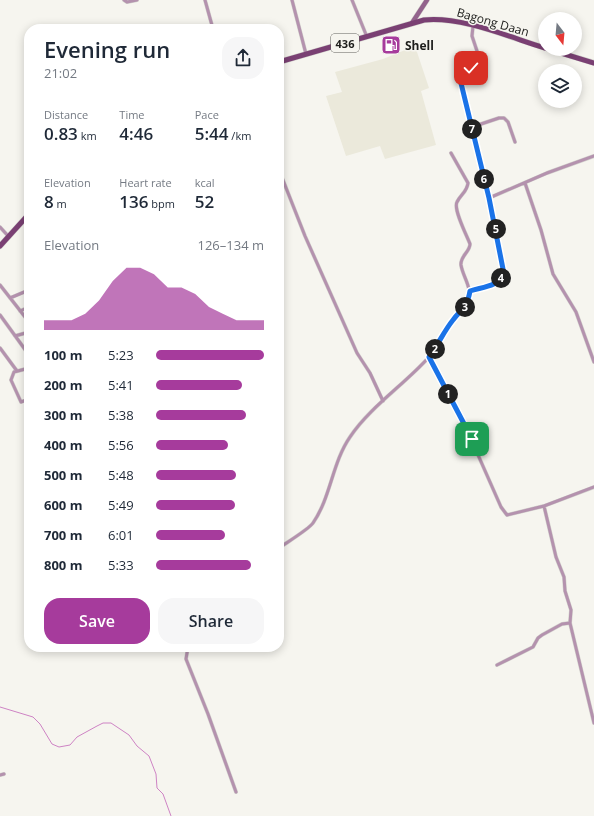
<!DOCTYPE html>
<meta charset="utf-8">
<style>
body{margin:0;font-family:"Open Sans",sans-serif;background:#f6f6f7;color:#1f2937;height:100vh;display:flex;flex-direction:column;font-size:15px;white-space:nowrap}
*{box-sizing:border-box;margin:0}
p{font-size:13px;color:#747a83}
.icon{flex:none;width:22px;height:22px;fill:none;stroke:currentColor;stroke-width:2;stroke-linecap:round;stroke-linejoin:round}
.map{position:relative;flex:1;overflow:hidden}
.side{position:absolute;left:24px;top:24px;width:260px;height:628px;display:flex;flex-direction:column;background:#fff;border-radius:16px;box-shadow:0 2px 10px #0003}
.side>*{flex:none}
.needle{width:26px;rotate:164deg}
.controls{position:absolute;left:538px;top:12px;display:grid;gap:8px}
.controls a{display:grid;place-items:center;width:44px;height:44px;border-radius:50%;background:#fff;box-shadow:0 2px 10px #0003;font-size:20px}
.pin{position:absolute;display:grid;place-items:center;width:34px;height:34px;color:#fff;margin:-17px;border-radius:8px;box-shadow:0 2px 6px #0006}
.km{position:absolute;width:20px;height:20px;margin:-10px;border-radius:50%;background:#222;color:#fff;font-size:11px;line-height:20px;text-align:center}
.round{display:grid;place-items:center;flex:none;width:42px;height:42px;border-radius:16px;background:#f6f6f7}
.headline{display:flex;align-items:center;justify-content:space-between;height:68px;padding:0 20px}
h1{font-size:22px;font-weight:600;line-height:30px}
.metrics{display:grid;grid-template-columns:repeat(3,1fr);gap:6px;height:68px;padding:4px 20px}
.metrics div{display:grid;align-content:center}
.metrics b{font-size:17px;font-weight:600}
.metrics small{font-size:11px;font-weight:400}
.metrics p{font-size:11px}
.chart{height:112px;padding:8px 20px}
.chart p{display:flex;justify-content:space-between}
.chart svg{width:100%;height:72px;margin-top:4px;fill:#a63b9c;opacity:.7}
.primary-button{display:flex;gap:8px;margin-top:auto;padding:8px 20px}
.primary-button a{flex:1;height:46px;border-radius:16px;background:#a63b9c;color:#fff;font-size:16px;font-weight:600;line-height:46px;text-align:center}
.primary-button a+a{background:#f6f6f7;color:#1f2937}
ul{padding:0 20px;list-style:none;font-size:13px}
li{display:grid;grid-template-columns:64px 48px 1fr;align-items:center;height:30px}
li i{height:10px;border-radius:5px;background:#a63b9c}
.map>svg:first-child{display:block}
.built{fill:#ebe9db}
.lines{fill:none;stroke-linecap:round;stroke-linejoin:round}
.stream{stroke:#ce83c4;stroke-width:1}
.minor-casing{stroke:#d3d2cd;stroke-width:4}
.secondary-casing{stroke:#d3d2cd;stroke-width:5.5}
.primary-casing{stroke:#d3d2cd;stroke-width:6}
.minor{stroke:#b492ae;stroke-width:3}
.secondary{stroke:#93638c;stroke-width:4.5}
.primary{stroke:#7a4073;stroke-width:5}
.route-casing{stroke:#fff;stroke-width:8}
.route{stroke:#1a73e8;stroke-width:5}
.labels{text-anchor:middle;dominant-baseline:central;stroke-width:3;stroke-linejoin:round;paint-order:stroke}
.shield{fill:#f6f5ef;stroke:#5e5e5b;stroke-width:1}
.shield-label{font-size:11px;font-weight:bold;fill:#1d1d1b}
.street-label{font-size:12px;fill:#1d1d1b;stroke:#f6f5ef}
.poi-label{font-size:12px;font-weight:bold;fill:#1d1d1b;stroke:#f6f5ef;text-anchor:start}
</style>
<div class="map">
<svg width="594" height="816" viewBox="0 0 594 816">
<rect width="100%" height="100%" fill="#f6f5ef"/>
<!-- built -->
<path class="built" d="M415,46L429,88L421,91L436,145L385,159L380,146L346,156L326,96L342,92L335,72L383,59Z"/>
<g class="lines">
<!-- stream -->
<path class="stream" d="M0,707L33,717L40,724L52,744L59,747L70,745L77,737L97,726L103,723H111L129,735L137,746L149,756L156,774L157,788L163,794L171,816"/>
<!-- minor casing -->
<g class="minor-casing">
<path id="minor" d="M124,0L127,2L137,0
M205,0L213,29
M292,0L306,54
M352,0L367,37
M268,29H269
M26,49L29,55
M472,127L499,118H504L508,122L515,142
M279,170L305,236L357,353L370,373L383,401
M525,183L541,230L553,274L576,312L594,362
M489,198L547,173L594,156
M0,227L9,237
M0,285L29,322
M470,291C482,287 503,286 504,270L489,198L460,79L462,74L471,69L477,51L472,36L473,26
M10,298L29,290
M20,311L29,307
M0,315L29,355
M15,336L29,332
M0,348L17,371
M429,357L471,439L501,507L507,515L544,506L594,487
M29,368L14,372L11,380L21,402L29,399
M544,506L556,557L564,577L565,591L571,610L570,623L594,723
M279,548C286,543 309,529 313,523C331,497 332,463 350,437C370,407 405,384 429,357C438,346 444,333 452,321C456,314 464,311 467,303C474,289 463,278 461,265C460,256 470,252 470,244C467,236 453,209 457,202C461,194 467,192 468,183L451,153
M188,647L186,659L208,714L236,792
M497,665L533,647L538,638L542,635L562,624L570,623
M0,775L4,774"/>
</g>
<!-- secondary casing -->
<g class="secondary-casing">
<path id="secondary" d="M412,23L427,0"/>
</g>
<!-- primary casing -->
<g class="primary-casing">
<path id="primary" d="M548,49L594,63
M279,62L424,20C461,16 509,37 545,48
M0,246L29,214"/>
</g>
<!-- minor -->
<use href="#minor" class="minor"/>
<!-- secondary -->
<use href="#secondary" class="secondary"/>
<!-- primary -->
<use href="#primary" class="primary"/>
</g>
<g class="lines">
<!-- route casing -->
<g class="route-casing">
<path id="route" d="M471,68L462,74L460,79L489,198L504,274C498,287 482,287 470,291C467,308 462,308 453,320C444,331 438,345 429,357L472,439"/>
</g>
<!-- route -->
<use href="#route" class="route"/>
</g>
<!-- icons -->
<defs>
<g id="fuel-square" transform="scale(1)"><rect x="-9" y="-9" width="18" height="18" rx="4" fill="#a63b9c" stroke="#f6f5ef"/><path d="M-5.5-6h7V0h2V4h1.3V-2.5L3-4.5l.8-.8L6-3V5H2.5V1h-1V6h-7ZM-4.2-4.7v3.2H.2V-4.7Z" fill="#fff"/></g>
</defs>
<g fill-rule="evenodd">
<use href="#fuel-square" x="391" y="45"/>
</g>
<g class="labels">
<!-- shield labels -->
<rect class="shield" x="331" y="34" width="28" height="18" rx="3"/>
<g class="shield-label">
<text x="345" y="43">436</text>
</g>
<!-- street labels -->
<g class="street-label">
<text transform="translate(493 22) rotate(16)">Bagong Daan</text>
</g>
<!-- poi labels -->
<g class="poi-label">
<text x="405" y="45">Shell</text>
</g>
</g>
</svg>
<div class="controls">
<a><svg class="needle" viewBox="-14 -14 28 28"><path d="M0-13l5 13h-10z" fill="#e53935"/><path d="M0 13l5-13h-10z" fill="#747a83"/></svg></a>
<a><svg class="icon" aria-label="layers" viewBox="0 0 24 24"><path d="M12 4l9 5-9 5-9-5zM3 14l9 5 9-5"/></svg></a>
</div>
<div class="pin" style="left:472px;top:439px;background:#1e9e55"><svg class="icon" aria-label="arrive" viewBox="0 0 24 24"><path d="M6 21V4h12l-3 4 3 4H6"/></svg></div>
<div class="pin" style="left:471px;top:68px;background:#d93025"><svg class="icon" aria-label="check" viewBox="0 0 24 24"><path d="M5 12l5 5 9-10"/></svg></div>
<b class="km" style="left:448px;top:394px">1</b>
<b class="km" style="left:435px;top:349px">2</b>
<b class="km" style="left:465px;top:307px">3</b>
<b class="km" style="left:501px;top:278px">4</b>
<b class="km" style="left:496px;top:229px">5</b>
<b class="km" style="left:484px;top:179px">6</b>
<b class="km" style="left:472px;top:129px">7</b>
<section class="side">
<div class="headline"><div><h1>Evening run</h1><p>21:02</p></div><a class="round"><svg class="icon" aria-label="share" viewBox="0 0 24 24"><path d="M12 15V3M7 8l5-5 5 5M5 13v7h14v-7"/></svg></a></div>
<div class="metrics">
<div><p>Distance</p><b>0.83<small> km</small></b></div>
<div><p>Time</p><b>4:46</b></div>
<div><p>Pace</p><b>5:44<small> /km</small></b></div>
</div>
<div class="metrics">
<div><p>Elevation</p><b>8<small> m</small></b></div>
<div><p>Heart rate</p><b>136<small> bpm</small></b></div>
<div><p>kcal</p><b>52</b></div>
</div>
<div class="chart"><p><span>Elevation</span>126–134 m</p>
<svg viewBox="0 0 160 44" preserveAspectRatio="none"><path d="M0 44V38L10 38L20 38L30 34L40 26L50 14L60 6L70 6L80 10L90 18L100 18L110 22L120 30L130 34L140 38L150 38L160 38V44z"/></svg>
</div>
<ul>
<li><b>100 m</b>5:23<i style="width:100%"></i></li>
<li><b>200 m</b>5:41<i style="width:80%"></i></li>
<li><b>300 m</b>5:38<i style="width:83%"></i></li>
<li><b>400 m</b>5:56<i style="width:67%"></i></li>
<li><b>500 m</b>5:48<i style="width:74%"></i></li>
<li><b>600 m</b>5:49<i style="width:73%"></i></li>
<li><b>700 m</b>6:01<i style="width:64%"></i></li>
<li><b>800 m</b>5:33<i style="width:88%"></i></li>
</ul>
<div class="primary-button"><a>Save</a><a>Share</a></div>
</section>
</div>
